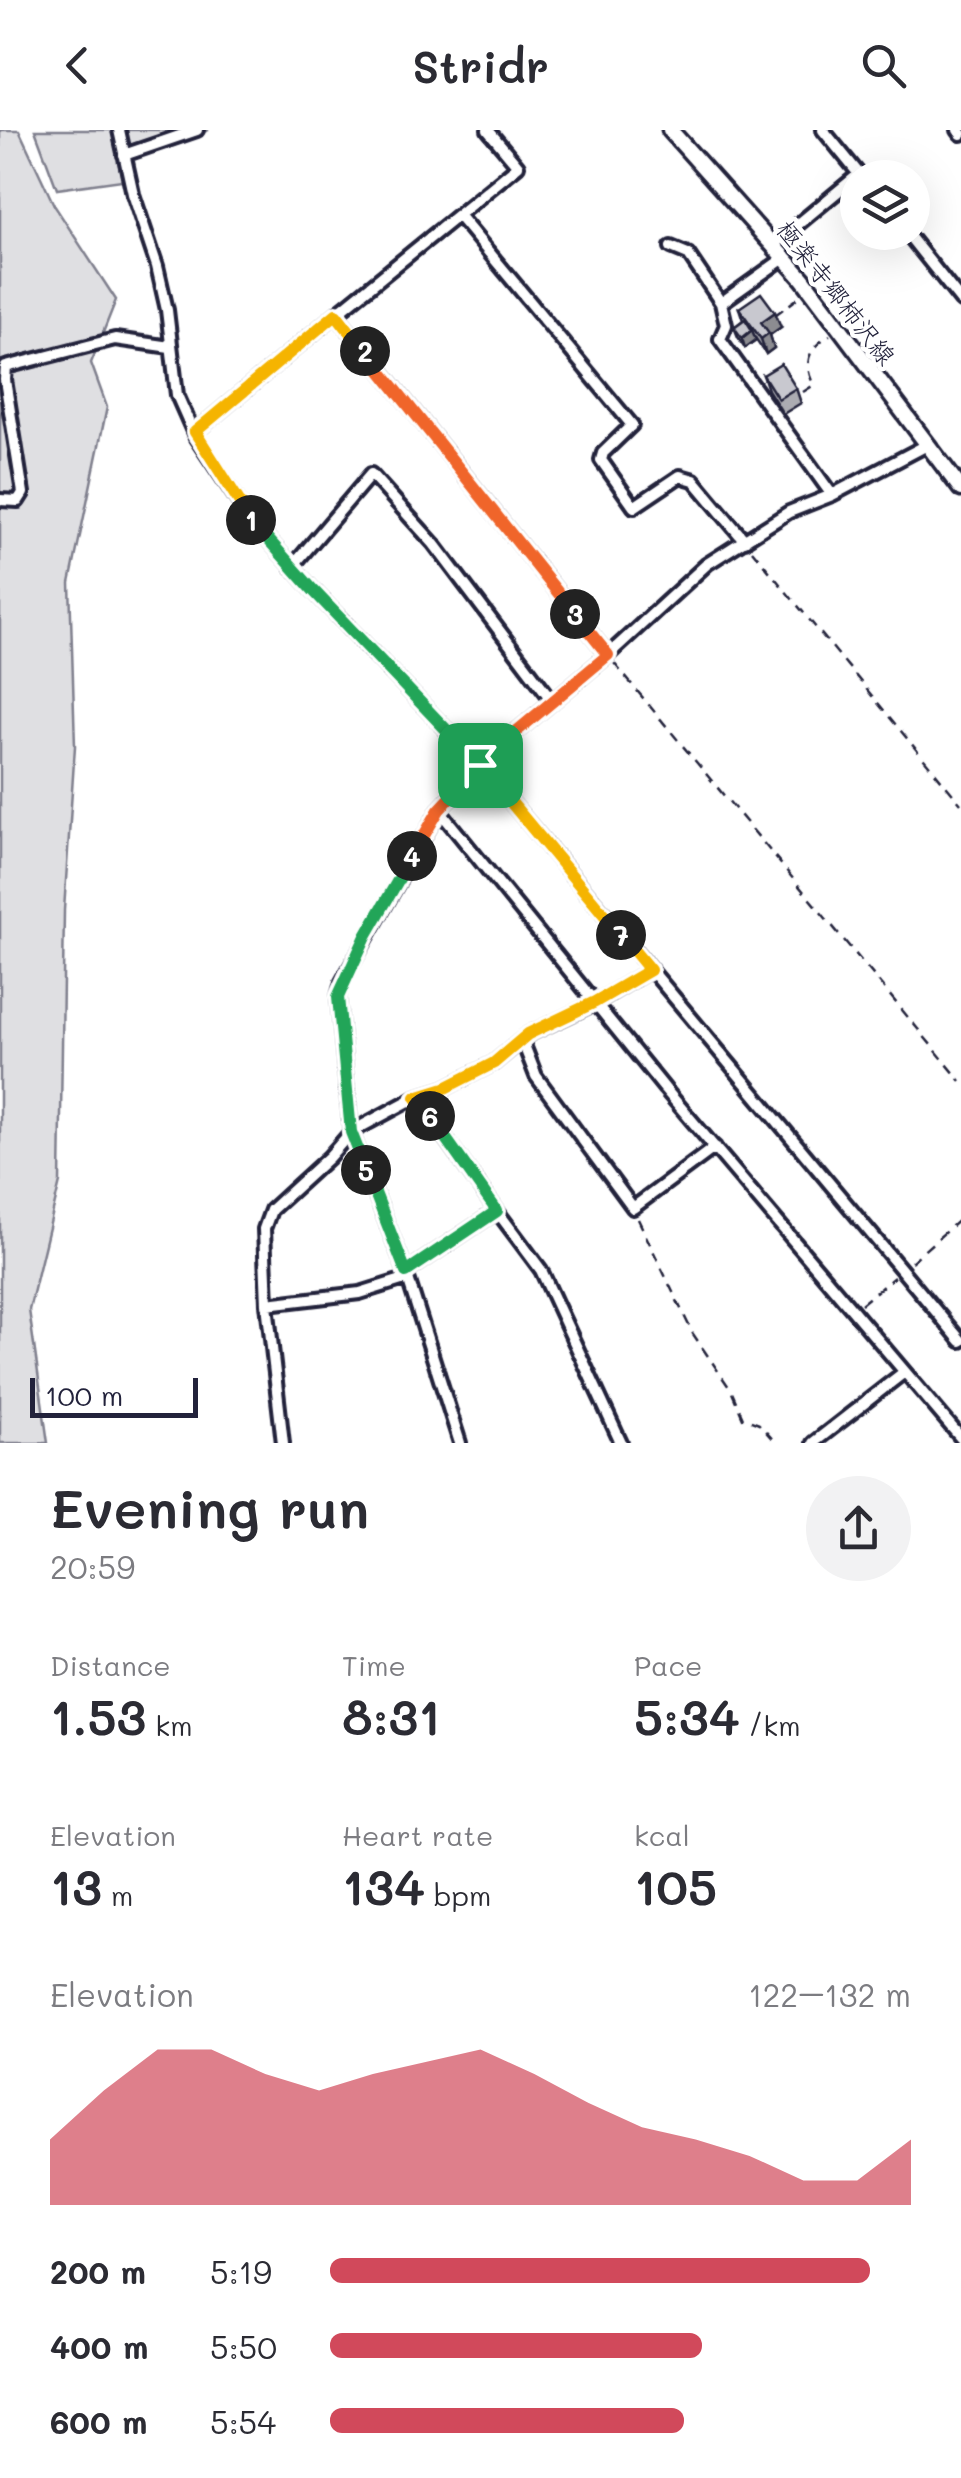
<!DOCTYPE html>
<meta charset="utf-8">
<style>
body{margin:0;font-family:Mali,"Klee One",sans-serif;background:#f2f2f3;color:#2b2b33;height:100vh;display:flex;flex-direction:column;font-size:38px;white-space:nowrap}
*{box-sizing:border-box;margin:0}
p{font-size:32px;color:#7c7c81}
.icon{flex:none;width:55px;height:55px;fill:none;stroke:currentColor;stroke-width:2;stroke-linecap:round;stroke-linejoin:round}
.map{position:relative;height:1313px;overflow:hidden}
.side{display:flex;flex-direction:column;background:#fff;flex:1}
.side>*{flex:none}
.buttons{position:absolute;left:840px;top:30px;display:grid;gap:20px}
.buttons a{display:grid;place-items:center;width:90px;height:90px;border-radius:50%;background:#fff;box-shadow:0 10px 40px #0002;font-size:50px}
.scale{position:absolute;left:30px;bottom:25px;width:168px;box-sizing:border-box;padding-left:10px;border:5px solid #22223b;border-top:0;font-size:28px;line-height:35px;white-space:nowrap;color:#22223b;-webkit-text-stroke:8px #fff;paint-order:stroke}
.pin{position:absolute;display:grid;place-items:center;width:85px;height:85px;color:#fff;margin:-42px;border-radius:20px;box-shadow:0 5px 15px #0006}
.km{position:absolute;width:50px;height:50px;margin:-25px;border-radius:50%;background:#222;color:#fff;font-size:28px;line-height:50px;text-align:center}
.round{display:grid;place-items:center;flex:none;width:105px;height:105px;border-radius:52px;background:#f2f2f3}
.head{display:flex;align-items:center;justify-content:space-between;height:170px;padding:0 50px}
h1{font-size:55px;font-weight:600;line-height:75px}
.metrics{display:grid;grid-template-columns:repeat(3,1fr);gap:15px;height:170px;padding:10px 50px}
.metrics div{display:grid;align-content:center}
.metrics b{font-size:50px;font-weight:600}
.metrics small{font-size:28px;font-weight:400}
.metrics p{font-size:28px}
.chart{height:280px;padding:20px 50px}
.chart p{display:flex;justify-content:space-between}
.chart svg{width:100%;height:180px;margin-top:10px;fill:#d1495b;opacity:.7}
ul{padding:0 50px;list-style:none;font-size:32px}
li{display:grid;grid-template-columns:160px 120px 1fr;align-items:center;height:75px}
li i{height:25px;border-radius:12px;background:#d1495b}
header{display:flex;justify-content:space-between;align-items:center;height:130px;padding:0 50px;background:#fff;font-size:45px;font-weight:600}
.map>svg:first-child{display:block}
.green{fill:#dfdfe2;stroke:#80808e;stroke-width:2.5}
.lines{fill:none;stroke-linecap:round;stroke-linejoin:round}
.minor-casing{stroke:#22223b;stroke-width:18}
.secondary-casing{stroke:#22223b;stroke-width:21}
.path{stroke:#22223b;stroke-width:2.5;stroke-dasharray:10 8;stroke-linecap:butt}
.minor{stroke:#fff;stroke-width:10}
.secondary{stroke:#fff;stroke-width:14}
.wall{fill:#acacb2;stroke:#22223b;stroke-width:2.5}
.shaded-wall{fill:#8c8c91;stroke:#22223b;stroke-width:2.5}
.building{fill:#c8c8cf;stroke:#22223b;stroke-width:2.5}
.split-1-casing{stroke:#fff;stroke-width:20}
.split-2-casing{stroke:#fff;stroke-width:20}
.split-3-casing{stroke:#fff;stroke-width:20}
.split-4-casing{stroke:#fff;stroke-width:20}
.split-5-casing{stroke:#fff;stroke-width:20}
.split-6-casing{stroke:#fff;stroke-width:20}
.split-7-casing{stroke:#fff;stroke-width:20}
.split-8-casing{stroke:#fff;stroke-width:20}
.split-1{stroke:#22a559;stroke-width:12}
.split-2{stroke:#f5b400;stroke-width:12}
.split-3{stroke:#f0652b;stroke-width:12}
.split-4{stroke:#f0652b;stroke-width:12}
.split-5{stroke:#22a559;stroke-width:12}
.split-6{stroke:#22a559;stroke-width:12}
.split-7{stroke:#f5b400;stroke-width:12}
.split-8{stroke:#f5b400;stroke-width:12}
.labels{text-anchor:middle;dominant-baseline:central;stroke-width:9;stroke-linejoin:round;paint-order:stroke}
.street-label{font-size:25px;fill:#22223b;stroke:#fff}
</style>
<header><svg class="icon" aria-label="back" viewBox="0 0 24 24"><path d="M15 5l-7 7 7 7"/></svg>Stridr<svg class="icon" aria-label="search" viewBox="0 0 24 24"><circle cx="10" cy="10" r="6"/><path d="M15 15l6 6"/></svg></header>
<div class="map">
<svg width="961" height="1313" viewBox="0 0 961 1313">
<rect width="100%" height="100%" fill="#fff"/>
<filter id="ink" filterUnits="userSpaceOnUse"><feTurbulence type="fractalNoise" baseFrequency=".01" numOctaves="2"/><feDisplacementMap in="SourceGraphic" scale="20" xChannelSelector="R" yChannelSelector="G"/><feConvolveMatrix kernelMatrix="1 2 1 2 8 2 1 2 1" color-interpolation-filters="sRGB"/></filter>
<g filter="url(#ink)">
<!-- green -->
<path class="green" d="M0,0H19L54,75L116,170L91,233L107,277L70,453L75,616L64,780L60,1052L29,1180L48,1313H0Z
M35,0H209L118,30L122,50L57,59Z"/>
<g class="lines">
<!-- minor casing -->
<g class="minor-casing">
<path id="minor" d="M119,0L133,64L157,136L167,180L177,265L196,308L251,390L313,460L480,635L961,1211
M488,0L518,36L458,85L632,295L603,323L601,330L634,377L680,346L694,350L745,411
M823,0L859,44
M958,0L961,4
M124,25L197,0
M458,85L336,184L608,525
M906,102L961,171
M773,115L859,44L862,48
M671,117L688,124L721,173
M784,128L721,173L726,195L720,209L832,365
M195,302L336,184
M0,370L18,371L23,363L5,250L6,237L115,209L170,217
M292,437L371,344L434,414L551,569
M439,680L665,959L961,1308
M522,910L536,946L633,1078L715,1017
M497,1081L541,1140L621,1313
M406,1142L497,1081L416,967
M408,1148L360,1163L267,1174L264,1099L271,1080L329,1027L351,1002L416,967L445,958L494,933L529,904L595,873L650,840
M267,1174L283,1313
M460,1313L406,1142L351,1002L338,867L342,852L439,680L498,617L608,525L707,434L789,382L832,365L927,315
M813,1313L903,1243"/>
</g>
<!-- secondary casing -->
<g class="secondary-casing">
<path id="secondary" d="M670,0L803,149L961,359"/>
</g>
<!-- path -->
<path class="path" d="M775,185L801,166
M803,262L814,255C802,233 809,217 830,205
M752,420L961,674
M614,533L961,951
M638,1089L693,1204L731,1260L743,1288L759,1294L776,1313
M911,1132L961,1088
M861,1174L894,1147"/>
<!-- minor -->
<use href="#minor" class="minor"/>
<!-- secondary -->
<use href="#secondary" class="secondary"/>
</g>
<!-- wall -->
<path class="wall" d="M739,178L781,197L770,205L774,218L766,224L756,209L745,218L738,207L734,197L743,190Z
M763,245L796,258L801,273L783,284L768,260Z"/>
<!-- shaded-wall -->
<path class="shaded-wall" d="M775,182L781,197L770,205L774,218L766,224L761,209V192Z
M752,200L756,210L745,218L742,208Z"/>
<!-- building -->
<path class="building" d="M761,163L775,182L761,192L769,203L761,209L739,178Z
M745,189L752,200L742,208L734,197Z
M781,234L796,258L778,269L763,245Z"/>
</g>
<g class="lines" filter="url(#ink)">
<!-- split-1 casing -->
<g class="split-1-casing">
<path id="split-1" d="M251,390L313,460L480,635"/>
</g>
<!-- split-2 casing -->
<g class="split-2-casing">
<path id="split-2" d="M251,390L195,302L336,184L365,221"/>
</g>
<!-- split-3 casing -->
<g class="split-3-casing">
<path id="split-3" d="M365,221L575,484"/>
</g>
<!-- split-4 casing -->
<g class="split-4-casing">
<path id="split-4" d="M412,726L439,680L498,617L608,525L575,484"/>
</g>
<!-- split-5 casing -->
<g class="split-5-casing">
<path id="split-5" d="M366,1040L351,1002L338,867L366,806L412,726"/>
</g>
<!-- split-6 casing -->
<g class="split-6-casing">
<path id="split-6" d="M366,1040L406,1142L497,1081L430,986"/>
</g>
<!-- split-7 casing -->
<g class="split-7-casing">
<path id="split-7" d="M430,986L416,967L445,958L494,933L528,904L595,872L650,840L621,805"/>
</g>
<!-- split-8 casing -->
<g class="split-8-casing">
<path id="split-8" d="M480,635L621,805"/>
</g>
<!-- split-1 -->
<use href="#split-1" class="split-1"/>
<!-- split-2 -->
<use href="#split-2" class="split-2"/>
<!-- split-3 -->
<use href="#split-3" class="split-3"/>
<!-- split-4 -->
<use href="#split-4" class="split-4"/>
<!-- split-5 -->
<use href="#split-5" class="split-5"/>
<!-- split-6 -->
<use href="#split-6" class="split-6"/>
<!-- split-7 -->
<use href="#split-7" class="split-7"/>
<!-- split-8 -->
<use href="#split-8" class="split-8"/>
</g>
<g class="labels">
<!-- street labels -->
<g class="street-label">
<text transform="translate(837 162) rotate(52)">極楽寺郷柿沢線</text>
</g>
</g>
</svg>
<div class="buttons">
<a><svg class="icon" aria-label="layers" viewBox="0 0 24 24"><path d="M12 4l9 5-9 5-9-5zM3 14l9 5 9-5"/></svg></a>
</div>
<div class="scale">100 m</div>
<div class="pin" style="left:480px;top:635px;background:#1e9e55"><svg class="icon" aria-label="arrive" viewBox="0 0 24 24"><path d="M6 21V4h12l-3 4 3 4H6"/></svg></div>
<b class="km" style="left:251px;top:390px">1</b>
<b class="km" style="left:365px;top:221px">2</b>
<b class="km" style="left:575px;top:484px">3</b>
<b class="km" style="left:412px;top:726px">4</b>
<b class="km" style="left:366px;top:1040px">5</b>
<b class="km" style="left:430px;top:986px">6</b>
<b class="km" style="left:621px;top:805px">7</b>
</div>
<section class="side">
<div class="head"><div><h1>Evening run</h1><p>20:59</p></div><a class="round"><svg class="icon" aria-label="share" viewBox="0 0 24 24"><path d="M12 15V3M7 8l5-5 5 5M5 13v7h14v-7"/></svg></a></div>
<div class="metrics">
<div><p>Distance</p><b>1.53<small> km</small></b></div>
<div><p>Time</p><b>8:31</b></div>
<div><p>Pace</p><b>5:34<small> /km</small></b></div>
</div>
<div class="metrics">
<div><p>Elevation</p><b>13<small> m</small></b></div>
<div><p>Heart rate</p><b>134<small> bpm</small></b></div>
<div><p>kcal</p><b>105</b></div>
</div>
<div class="chart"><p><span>Elevation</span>122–132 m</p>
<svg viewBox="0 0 160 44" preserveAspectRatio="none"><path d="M0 44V28L10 16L20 6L30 6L40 12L50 16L60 12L70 9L80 6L90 12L100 19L110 25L120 28L130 32L140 38L150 38L160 28V44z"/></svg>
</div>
<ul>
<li><b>200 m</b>5:19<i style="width:93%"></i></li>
<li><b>400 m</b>5:50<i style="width:64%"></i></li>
<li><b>600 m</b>5:54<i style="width:61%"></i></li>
</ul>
</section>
